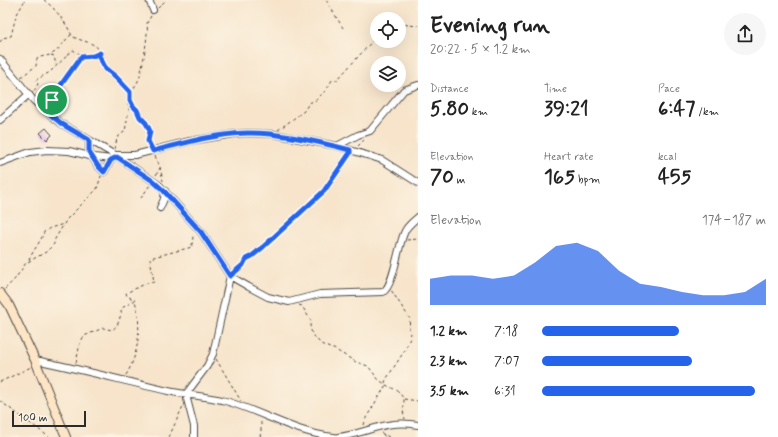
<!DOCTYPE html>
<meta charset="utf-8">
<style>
body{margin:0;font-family:Mynerve,sans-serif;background:#f6f6f6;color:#222;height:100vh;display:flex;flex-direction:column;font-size:15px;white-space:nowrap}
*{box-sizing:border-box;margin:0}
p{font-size:13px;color:#767676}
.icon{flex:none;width:22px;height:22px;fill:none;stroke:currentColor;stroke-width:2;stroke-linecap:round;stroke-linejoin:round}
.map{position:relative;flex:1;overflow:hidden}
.drawer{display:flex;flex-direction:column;background:#fff;width:360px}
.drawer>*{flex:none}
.controls{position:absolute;left:370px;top:12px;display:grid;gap:8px}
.controls a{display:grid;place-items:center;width:36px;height:36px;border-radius:50%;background:#fff;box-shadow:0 4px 16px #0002;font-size:20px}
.scale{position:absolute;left:12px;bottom:10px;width:74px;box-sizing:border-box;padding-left:4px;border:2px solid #2b2b2b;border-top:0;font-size:11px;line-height:14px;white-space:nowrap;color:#2b2b2b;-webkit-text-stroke:3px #fcf5e5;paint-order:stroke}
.pin{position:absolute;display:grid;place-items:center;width:34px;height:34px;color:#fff;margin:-17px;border:2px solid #fff;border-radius:50%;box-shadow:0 1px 4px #0007}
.round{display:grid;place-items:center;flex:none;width:42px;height:42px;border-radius:21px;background:#f6f6f6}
.head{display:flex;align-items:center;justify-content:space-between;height:68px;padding:0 12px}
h1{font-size:22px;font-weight:700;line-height:30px}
.figures{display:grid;grid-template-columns:repeat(3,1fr);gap:6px;height:68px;padding:4px 12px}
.figures div{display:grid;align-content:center}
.figures b{font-size:20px;font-weight:700}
.figures small{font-size:11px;font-weight:400}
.figures p{font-size:11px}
.chart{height:112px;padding:8px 12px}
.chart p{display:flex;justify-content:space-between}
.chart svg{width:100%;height:72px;margin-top:4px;fill:#2563eb;opacity:.7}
ul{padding:0 12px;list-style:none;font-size:13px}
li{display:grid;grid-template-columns:64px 48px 1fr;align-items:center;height:30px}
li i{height:10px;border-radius:5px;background:#2563eb}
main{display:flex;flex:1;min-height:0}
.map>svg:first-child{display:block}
.building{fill:#e1aeed}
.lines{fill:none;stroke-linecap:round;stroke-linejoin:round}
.street-casing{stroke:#4a4743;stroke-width:8}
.secondary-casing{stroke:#4a4743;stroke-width:10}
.path{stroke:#4a4743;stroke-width:1;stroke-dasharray:3 3;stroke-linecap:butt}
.street{stroke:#fff;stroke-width:6}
.secondary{stroke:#fee5c5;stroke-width:8}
.route-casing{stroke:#fff;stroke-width:8}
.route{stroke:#2563eb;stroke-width:5}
</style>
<main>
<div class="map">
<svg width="418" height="437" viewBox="0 0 418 437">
<rect width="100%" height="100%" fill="#fcf5e5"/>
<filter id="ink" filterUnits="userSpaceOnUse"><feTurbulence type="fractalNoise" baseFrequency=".025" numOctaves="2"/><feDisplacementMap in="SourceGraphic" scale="8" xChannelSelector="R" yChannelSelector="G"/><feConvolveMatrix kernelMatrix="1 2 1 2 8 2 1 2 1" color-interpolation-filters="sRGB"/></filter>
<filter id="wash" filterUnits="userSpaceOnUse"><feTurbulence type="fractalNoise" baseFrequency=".012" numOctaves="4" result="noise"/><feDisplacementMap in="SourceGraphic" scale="16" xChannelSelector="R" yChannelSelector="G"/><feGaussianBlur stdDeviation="0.9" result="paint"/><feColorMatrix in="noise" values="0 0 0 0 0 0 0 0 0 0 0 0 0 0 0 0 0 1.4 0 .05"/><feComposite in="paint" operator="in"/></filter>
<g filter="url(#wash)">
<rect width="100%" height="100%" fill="#f7e4cb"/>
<g id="blocks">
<!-- building -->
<path class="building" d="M46,128L52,135L47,140L40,133Z"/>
</g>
</g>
<g filter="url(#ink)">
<use href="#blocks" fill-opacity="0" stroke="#4a4743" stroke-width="1"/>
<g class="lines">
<!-- street casing -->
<g class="street-casing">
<path id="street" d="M149,0L153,10
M0,59L34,101L53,117L62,124L115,155H135L190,141L234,134L248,133L273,134L337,146L373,157L382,160L418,183
M0,120L29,94
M89,140V152L98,166L104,172L111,160L114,158
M337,146L358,135L370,131L404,90L418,85
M115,155L159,185L201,232L230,276L249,287L268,297L289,302L320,294L383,292C394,286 398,244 405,231C408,225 414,221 418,217
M0,163L30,152L47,150L69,151L94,157L112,159
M160,208L164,199L165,191
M35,360C80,369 124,381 168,391C186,395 204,396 222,400C260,410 294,433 334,437
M186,394L207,366L213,354L230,276
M189,394L187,399L194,426V437
M338,437C369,433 385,419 418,425"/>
</g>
<!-- secondary casing -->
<g class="secondary-casing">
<path id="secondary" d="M0,293L9,305L35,360L66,437"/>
</g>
<!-- path -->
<path class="path" d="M44,0C55,8 67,24 72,36C81,42 94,41 100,51L98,54L106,69L121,82L130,94
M326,0L343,28
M158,8L166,0
M151,16L147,23C149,30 142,74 138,81C135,87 130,92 130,100L150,131C149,137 147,139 151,145
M399,24L418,26
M0,42L3,38L11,36L16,16L25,0
M51,55L54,56L56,65
M21,77L36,66L37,59C42,55 47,57 52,54C60,50 64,40 71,35
M34,91L38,84L36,80L50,72L73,50L83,56
M49,105L59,89L81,57L97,54
M278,130L304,111L309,103L316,100L327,89L332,80H337L377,36
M358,146L364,140
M115,149L117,138L125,131L129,109L128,103L130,101
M155,156L160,167L163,181
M156,175L160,168
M141,198L150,185
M407,240L418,239
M29,260C32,252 43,238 44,232L50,228L64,224
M234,273L243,265L247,259L252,256L278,234L291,222L293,218L312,203L325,191L348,155
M5,289L15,279L26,263L46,252L54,244L55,239L67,219L97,189L101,176
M299,305L302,306L311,321L310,326L312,334L321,344L332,349H334L356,362L368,366L378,379L386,385L398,391L404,399V405L403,411L405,419
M216,359L241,401
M76,363L80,343L84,336L103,328L112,330C120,325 120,316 122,308L135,300L127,296L126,293L147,283L154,282L150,258L192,247L193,236L195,235
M126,375C139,354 142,325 135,301
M0,382L31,367
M404,399L418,401
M0,401L49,437
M364,425L366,418L386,385L385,382L387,378L405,350L410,338L411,333L409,328L410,319L391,290
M381,433L389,437
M383,434L385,437
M169,437L183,406
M260,437L261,431V420"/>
<!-- street -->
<use href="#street" class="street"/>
<!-- secondary -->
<use href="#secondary" class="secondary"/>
</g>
</g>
<g class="lines" filter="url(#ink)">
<!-- route casing -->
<g class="route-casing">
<path id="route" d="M100,53L98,54L106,69L116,77L130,92V100L133,106L137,110L140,117L146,123L150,131L148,141L153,151C184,143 215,134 247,133C278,132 320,142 350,150V153L324,191L263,247L252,256L246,259L243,265L230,276L201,232L164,191L153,181L117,157L111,160L104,172L98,166L89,152V140L62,124L46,111L58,89L81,57L93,56Z"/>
</g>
<!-- route -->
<use href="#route" class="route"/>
</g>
</svg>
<div class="controls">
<a><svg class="icon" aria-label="locate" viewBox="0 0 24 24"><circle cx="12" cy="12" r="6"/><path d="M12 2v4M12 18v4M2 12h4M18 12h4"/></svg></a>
<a><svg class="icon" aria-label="layers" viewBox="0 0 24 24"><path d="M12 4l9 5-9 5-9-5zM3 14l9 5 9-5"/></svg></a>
</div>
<div class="scale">100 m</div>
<div class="pin" style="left:52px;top:100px;background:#1e9e55"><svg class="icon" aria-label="arrive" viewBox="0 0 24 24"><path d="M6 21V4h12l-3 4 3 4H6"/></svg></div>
</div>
<section class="drawer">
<div class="head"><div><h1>Evening run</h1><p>20:22 · 5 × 1.2 km</p></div><a class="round"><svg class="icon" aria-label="share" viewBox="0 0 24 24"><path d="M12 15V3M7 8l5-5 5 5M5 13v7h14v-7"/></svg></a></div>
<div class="figures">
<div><p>Distance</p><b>5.80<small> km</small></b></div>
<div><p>Time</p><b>39:21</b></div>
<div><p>Pace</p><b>6:47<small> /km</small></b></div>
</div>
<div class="figures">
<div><p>Elevation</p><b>70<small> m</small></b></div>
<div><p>Heart rate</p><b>165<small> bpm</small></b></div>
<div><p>kcal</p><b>455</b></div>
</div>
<div class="chart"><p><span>Elevation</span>174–187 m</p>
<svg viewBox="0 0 160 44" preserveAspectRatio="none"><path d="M0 44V28L10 26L20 26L30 28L40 26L50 18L60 8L70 6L80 11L90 23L100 31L110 33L120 36L130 38L140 38L150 36L160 28V44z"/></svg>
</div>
<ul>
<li><b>1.2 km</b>7:18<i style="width:61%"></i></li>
<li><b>2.3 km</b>7:07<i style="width:67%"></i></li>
<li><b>3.5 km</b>6:31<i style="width:95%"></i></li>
</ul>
</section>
</main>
